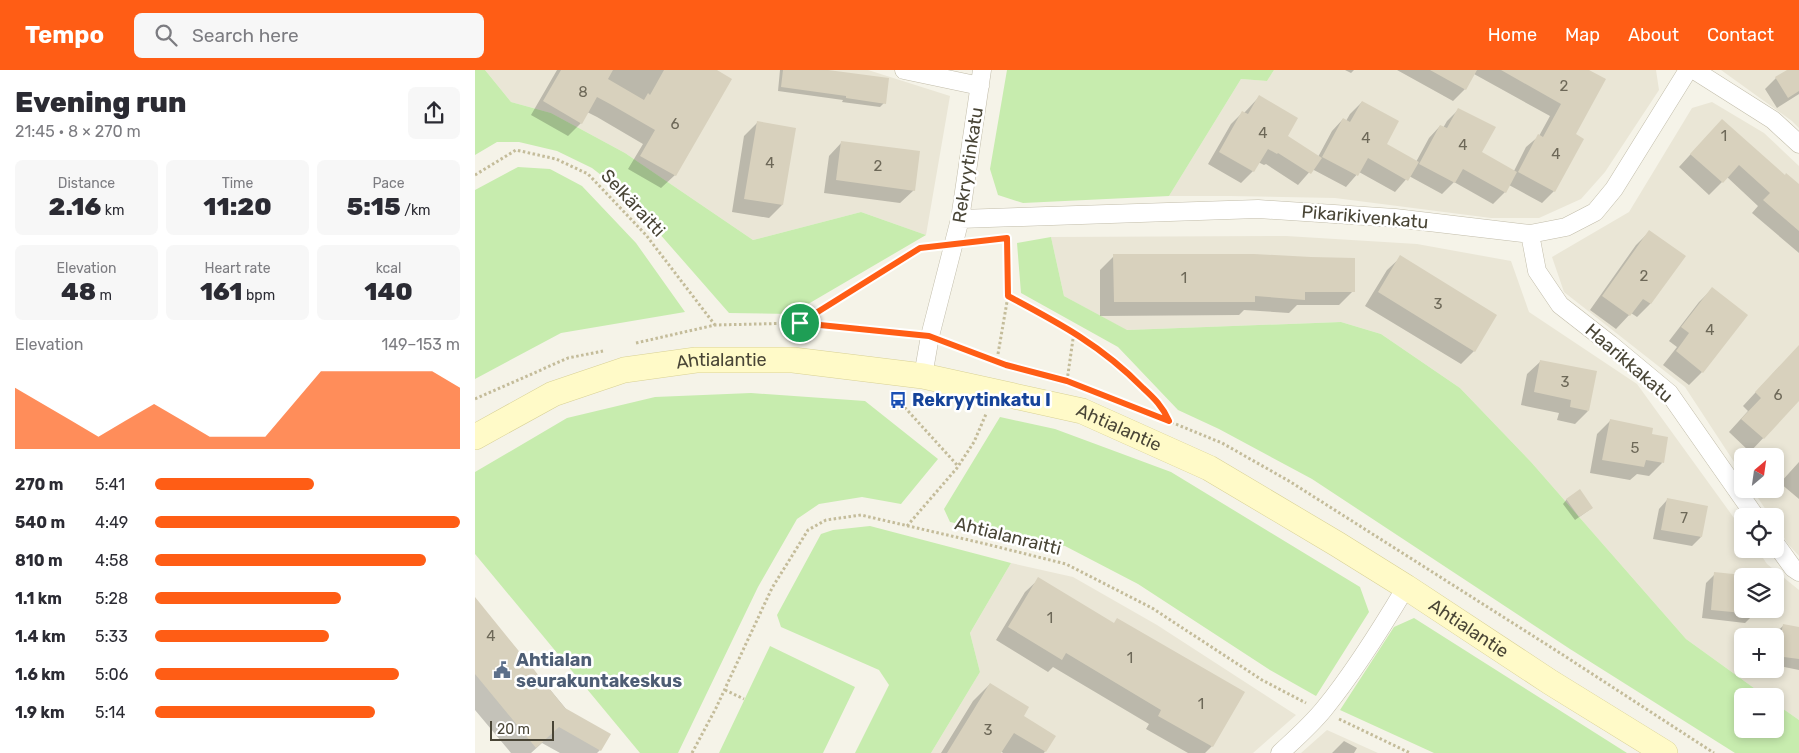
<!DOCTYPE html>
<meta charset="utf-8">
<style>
body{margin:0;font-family:Rubik,sans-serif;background:#f7f7f7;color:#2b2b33;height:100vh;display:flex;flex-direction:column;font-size:19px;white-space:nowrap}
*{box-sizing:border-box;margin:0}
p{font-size:16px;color:#7c7c81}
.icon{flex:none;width:28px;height:28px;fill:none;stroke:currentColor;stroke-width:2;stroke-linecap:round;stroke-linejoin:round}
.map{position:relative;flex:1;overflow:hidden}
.drawer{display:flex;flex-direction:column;background:#fff;width:475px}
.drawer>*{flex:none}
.needle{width:32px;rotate:29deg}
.tools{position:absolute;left:1259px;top:378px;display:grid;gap:10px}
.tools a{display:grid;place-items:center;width:50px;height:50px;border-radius:8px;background:#fff;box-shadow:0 2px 8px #0003;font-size:25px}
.scale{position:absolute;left:15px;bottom:12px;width:64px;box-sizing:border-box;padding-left:5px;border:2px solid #494536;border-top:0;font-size:14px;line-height:18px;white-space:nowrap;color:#494536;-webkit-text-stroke:4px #fff;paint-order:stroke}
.pin{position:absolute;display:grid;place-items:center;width:42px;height:42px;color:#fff;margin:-21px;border:2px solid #fff;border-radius:50%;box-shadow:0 1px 5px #0007}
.round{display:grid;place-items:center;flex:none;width:52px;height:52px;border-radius:8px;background:#f7f7f7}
.headline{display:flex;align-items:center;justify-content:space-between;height:85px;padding:0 15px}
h1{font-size:28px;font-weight:800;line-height:38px}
.figures{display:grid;grid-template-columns:repeat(3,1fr);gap:8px;height:85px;padding:5px 15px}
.figures div{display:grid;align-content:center;border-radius:8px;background:#f7f7f7;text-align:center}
.figures b{font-size:25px;font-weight:800}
.figures small{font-size:14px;font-weight:400}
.figures p{font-size:14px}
.chart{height:140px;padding:10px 15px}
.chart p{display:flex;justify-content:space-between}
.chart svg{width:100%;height:90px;margin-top:5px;fill:#ff5d15;opacity:.7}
ul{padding:0 15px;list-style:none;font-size:16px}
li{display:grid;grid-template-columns:80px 60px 1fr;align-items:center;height:38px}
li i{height:12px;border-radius:6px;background:#ff5d15}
header{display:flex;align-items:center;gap:30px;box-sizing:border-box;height:70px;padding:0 25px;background:#ff5d15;color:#fff}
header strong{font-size:24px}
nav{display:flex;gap:28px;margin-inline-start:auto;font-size:18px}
.search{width:350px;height:45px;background:#f7f7f7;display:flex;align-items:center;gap:12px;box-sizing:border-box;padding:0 18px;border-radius:8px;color:#7c7c81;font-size:19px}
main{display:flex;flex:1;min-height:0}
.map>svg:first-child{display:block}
.residential{fill:#eae6d6;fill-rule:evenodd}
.green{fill:#c7ecae}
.shadow{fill:#0003}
.building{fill:#d8d1bd}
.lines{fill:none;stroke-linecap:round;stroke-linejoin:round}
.minor-casing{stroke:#c2bdaa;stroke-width:19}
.secondary-casing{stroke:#d8d195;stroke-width:26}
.path{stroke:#c4bc9a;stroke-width:3;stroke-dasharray:2.5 2.5;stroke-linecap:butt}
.minor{stroke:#fff;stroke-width:18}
.secondary{stroke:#fffac8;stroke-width:25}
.route-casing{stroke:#fff;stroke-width:10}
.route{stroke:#ff5d15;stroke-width:6}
.labels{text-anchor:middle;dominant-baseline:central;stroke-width:5;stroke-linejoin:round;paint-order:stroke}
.number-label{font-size:15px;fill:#6d6858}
.street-label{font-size:18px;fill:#494536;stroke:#fff}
.transit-label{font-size:18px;font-weight:bold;fill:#164399;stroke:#fff;text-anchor:start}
.service-label{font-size:18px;font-weight:bold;fill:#4e5e75;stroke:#fff;text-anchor:start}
</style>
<header>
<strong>Tempo</strong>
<div class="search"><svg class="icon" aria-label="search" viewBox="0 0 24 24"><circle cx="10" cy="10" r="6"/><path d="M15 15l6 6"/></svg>Search here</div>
<nav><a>Home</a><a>Map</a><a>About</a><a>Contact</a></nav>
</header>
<main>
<section class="drawer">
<div class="headline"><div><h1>Evening run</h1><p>21:45 · 8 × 270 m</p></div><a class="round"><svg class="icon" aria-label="share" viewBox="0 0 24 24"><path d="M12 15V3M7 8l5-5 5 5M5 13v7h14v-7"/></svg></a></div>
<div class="figures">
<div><p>Distance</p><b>2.16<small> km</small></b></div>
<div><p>Time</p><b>11:20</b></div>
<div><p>Pace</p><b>5:15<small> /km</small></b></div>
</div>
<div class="figures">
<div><p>Elevation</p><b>48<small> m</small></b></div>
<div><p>Heart rate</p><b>161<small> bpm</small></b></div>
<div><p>kcal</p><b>140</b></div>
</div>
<div class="chart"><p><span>Elevation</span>149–153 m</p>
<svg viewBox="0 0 160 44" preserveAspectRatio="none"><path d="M0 44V14L10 22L20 30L30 38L40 30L50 22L60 30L70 38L80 38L90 38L100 22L110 6L120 6L130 6L140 6L150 6L160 14V44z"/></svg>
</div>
<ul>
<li><b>270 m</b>5:41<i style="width:52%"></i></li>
<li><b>540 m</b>4:49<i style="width:100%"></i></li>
<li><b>810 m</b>4:58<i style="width:89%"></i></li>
<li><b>1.1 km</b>5:28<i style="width:61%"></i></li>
<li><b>1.4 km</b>5:33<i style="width:57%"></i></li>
<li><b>1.6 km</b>5:06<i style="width:80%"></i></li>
<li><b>1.9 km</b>5:14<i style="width:72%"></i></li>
</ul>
</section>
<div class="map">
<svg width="1324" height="683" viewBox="0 0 1324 683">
<rect width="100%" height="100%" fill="#f5f3e8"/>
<!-- residential -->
<path class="residential" d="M10,0H393L475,26L451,165L386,142L278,170L150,83L76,43L36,32Z
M799,0H1181L1184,20L1130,102L1106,129L1064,148H1016L860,128L755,126H694L766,9L792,11Z
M1246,0H1324V58L1317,51Z
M1237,32L1289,63L1324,96V486L1313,474L1300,454V446H1295L1277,419H1300V386H1268L1267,404L1210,317L1089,222L1077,187L1154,142L1217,38Z
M811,166L942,174L1036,191L1054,242L1162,314L1267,459L1268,479H1282L1292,494L1324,520V650L1300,633V626H1290L1211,569L1056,392L985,318L906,264L866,252L651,260L589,226L576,167ZM1268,506H1300V539H1268ZM1268,566H1300V599H1268Z
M536,493L598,507L682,555L821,645L778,683H456L505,602L495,563Z
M852,660L903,683H826Z"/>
<!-- green -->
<path class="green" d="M0,0H10L36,32L76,43L150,83L278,170L386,142L451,165L316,244L254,243L148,122L117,98L82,81L44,72H22L0,85Z
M532,0H799L792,11L766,9L694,126L548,133L523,125L515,99Z
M43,97L75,99L107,116L161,173L210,242L86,263L0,309V120Z
M576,167L589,226L652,260L866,252L906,264L985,318L1056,392L1211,569L1290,626H1268V659H1300V633L1324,650V683H1260L1095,579L837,409L744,359L703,340L643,277L546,223L542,173Z
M276,323L390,331L463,389L426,434L387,427L344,434L322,449L283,517L203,683H165L0,484V402L92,348L180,327Z
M525,347L580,359L696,402L885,517L894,542L841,626L795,600L663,514L590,476L475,452L469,439Z
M395,456L536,493L495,563L505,602L456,683H380L414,615L404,600L306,557L302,545L346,464L358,460Z
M939,548L1152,683H959L865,640L919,557Z
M295,576L380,617L348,683H244Z"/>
<!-- shadow -->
<path class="shadow" d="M82,0H240L200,105L186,118L153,99L168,74L122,47L112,42L106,53L93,66L56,45Z
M305,0H347L409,33L405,37L367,32L368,30L303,21Z
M870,0H879L876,3Z
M922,0H1111L1099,65L1079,121L1067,133L1034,115L1030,122L1018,134L979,112L967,124L934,106L920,122L884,102L871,117L837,99L823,115L791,94L789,95L783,92L778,101L766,113L733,94L756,54L768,42L769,43L784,27L811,66L843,87L857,61L868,49L871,51L875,44L887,32L910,74L941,92L954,68L965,56L968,58L972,51L984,39L1006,83L1039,101L1051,77L1064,66L1075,46L999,4L990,19L978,31Z
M1314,0H1324V24L1302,38L1290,19L1301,8Z
M282,53L307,135L294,148L257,142L269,66Z
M1235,63L1324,116V183L1277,143L1283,136L1252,107L1234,125L1204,97Z
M367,72L439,120L425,133L349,123L354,86Z
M1174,162L1209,186L1175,234L1162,247L1156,243L1141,259L1115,240L1161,175Z
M639,186L878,221L864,235H822L814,243L769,240L764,245L625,246V200Z
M926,187L999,281L986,294L890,236L912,200Z
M1237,219L1227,302L1214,315L1188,295L1202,277L1194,271L1224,232Z
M1324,290V330L1275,382L1254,362L1273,341L1268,336L1304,297Z
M1066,291L1113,341L1100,354L1082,350L1084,343L1046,335L1052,304Z
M1135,351L1175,365L1187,393L1174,406L1162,404L1155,410L1115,403L1122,364Z
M1324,392V429L1305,413Z
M1092,429L1117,438L1100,450L1088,434Z
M1192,430L1226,467L1217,476L1178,469L1184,439Z
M1240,504L1268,539H1280L1279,544L1270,553L1227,548L1231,513Z
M564,509L737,676L730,683H713L671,659L674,654L578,597L573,602L521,570L550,522Z
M0,529L125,680L122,683H85L67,673L56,683H36L0,640Z
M1308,556L1324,558V600L1300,595L1299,564Z
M515,614L547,647L570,681L569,683H528L526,681L525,683H466L498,631Z
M869,671L882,678L879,683H857Z"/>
<!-- building -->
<path class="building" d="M86,0H138L133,9L169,30L173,23L175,25L189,0H242L257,9L201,106L165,86L180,60L135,34L122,27L107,54L68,31Z
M308,0H353L414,8L411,34L371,28V26L306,17Z
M955,0H1002L991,20Z
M1026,0H1114L1131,9L1101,64L1109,69L1080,122L1043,102L1063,64L1068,67L1086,34Z
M1312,0H1324V21L1313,28L1300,7Z
M784,25L823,48L813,66L847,88L836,104L803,83L802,84L793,79L779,102L744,82L767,41L773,44Z
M887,31L924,51L912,74L944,92L933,111L893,88L883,106L847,87L868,48L875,52Z
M983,38L1021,57L1007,82L1042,102L1031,123L988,99L980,113L944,94L965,55L972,58Z
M1247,49L1310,105L1311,103L1324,114V161L1288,130L1295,123L1264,95L1248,113L1215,84Z
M282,51L321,58L308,135L269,129Z
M366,71L445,81L440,121L361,110Z
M1174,160L1211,186L1176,234L1168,229L1155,246L1127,226Z
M638,184H779L836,187L880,188V222H830V230L780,226V232H639Z
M925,185L1022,245L1000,282L903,222Z
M1237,217L1273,245L1228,303L1201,281L1214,263L1206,257Z
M1324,275V331L1289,369L1266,349L1286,328L1280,322Z
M1065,290L1122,301L1114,341L1095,337L1096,330L1059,322Z
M1135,349L1178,358L1177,364L1193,367L1189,393L1171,390L1169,397L1127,390Z
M1105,419L1118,438L1104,447L1091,429Z
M1192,428L1233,436L1227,467L1186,460Z
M1239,502L1268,505V543L1236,540Z
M563,507L639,553L642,548L770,622L738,677L683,646L686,640L591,583L587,590L533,557Z
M0,527L90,638L136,664L126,681L84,657L61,678L0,604Z
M1308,554L1324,557V589L1302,586Z
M515,613L554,637L549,646L581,666L571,682L539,663L526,683H472Z"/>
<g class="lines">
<!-- minor casing -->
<g class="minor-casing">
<path id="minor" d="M429,0L505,16
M1219,0L1298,50L1324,74
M485,149L783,139L920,148L1055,164L1091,157L1120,142L1139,119L1213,0
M1055,164L1062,201L1085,235L1135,274L1194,323L1280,446
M448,306L455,266L485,149L507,0
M1300,473L1318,498L1324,502
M805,683C820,669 836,655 849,639C880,601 906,559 931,517"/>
</g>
<!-- secondary casing -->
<g class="secondary-casing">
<g id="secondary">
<path id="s1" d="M0,367L78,324L149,300L221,290H318L448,306L607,341L734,398L862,474L931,517L1075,612L1190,683"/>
</g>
</g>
<!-- path -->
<path class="path" d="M0,105L41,80L81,89L113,104L171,165L240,255
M498,173L527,169
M533,226C582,252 628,277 667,317C678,328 687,336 693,350
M325,253L445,179L460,177
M161,273L240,255L325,253L437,265
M472,273L531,295L602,315
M523,284L533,226L532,165
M592,311L599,262
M0,329L93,288L128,281
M423,330L483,396
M664,339L747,373L814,411L1085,583L1239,683
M432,456L482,398L499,372L511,344
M250,620L269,629
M864,649L935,683
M217,683L241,638L297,518L333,460L351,450L386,445L511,474L591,494L677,538L787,610L831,633"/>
<!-- minor -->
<use href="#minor" class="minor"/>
<!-- secondary -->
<use href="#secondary" class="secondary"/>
</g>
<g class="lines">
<!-- route casing -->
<g class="route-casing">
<path id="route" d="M532,168L533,226C584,253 627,276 668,318C679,328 688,337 694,351L592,311L531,295L454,266L325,253L445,178Z"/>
</g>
<!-- route -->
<use href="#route" class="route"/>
</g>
<!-- icons -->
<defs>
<g id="bus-bare" transform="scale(1.35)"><path d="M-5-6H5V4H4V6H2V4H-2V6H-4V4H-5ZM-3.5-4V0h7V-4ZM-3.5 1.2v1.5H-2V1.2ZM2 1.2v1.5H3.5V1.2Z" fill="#1a4fb4" stroke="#fff" stroke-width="2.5" paint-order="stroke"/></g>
<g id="civic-bare" transform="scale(1.35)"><path d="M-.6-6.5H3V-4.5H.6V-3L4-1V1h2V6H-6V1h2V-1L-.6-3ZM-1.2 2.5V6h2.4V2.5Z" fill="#5c6f8a" stroke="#fff" stroke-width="2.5" paint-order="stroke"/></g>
</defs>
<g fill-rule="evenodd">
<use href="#bus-bare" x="423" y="330"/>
<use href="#civic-bare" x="27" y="600"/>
</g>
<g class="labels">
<!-- number labels -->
<g class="number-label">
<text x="1089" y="16">2</text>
<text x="108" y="22">8</text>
<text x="200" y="54">6</text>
<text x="788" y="63">4</text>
<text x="1249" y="66">1</text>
<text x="891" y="68">4</text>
<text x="988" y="75">4</text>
<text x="1081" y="84">4</text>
<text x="295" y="93">4</text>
<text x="403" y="96">2</text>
<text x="1169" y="206">2</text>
<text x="709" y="208">1</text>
<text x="963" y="234">3</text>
<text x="1235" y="260">4</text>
<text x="1090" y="312">3</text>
<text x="1303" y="325">6</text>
<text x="1160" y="378">5</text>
<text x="1209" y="448">7</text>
<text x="575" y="548">1</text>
<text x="16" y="566">4</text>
<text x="655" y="588">1</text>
<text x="726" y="634">1</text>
<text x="513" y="660">3</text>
</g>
<!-- street labels -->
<g class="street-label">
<text transform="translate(493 95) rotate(-81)">Rekryytinkatu</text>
<text transform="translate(158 133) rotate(47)">Selkäraitti</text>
<text transform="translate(890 147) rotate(5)">Pikarikivenkatu</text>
<text stroke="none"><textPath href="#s1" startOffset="262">Ahtialantie</textPath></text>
<text transform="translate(1154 293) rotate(41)">Haarikkakatu</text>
<text stroke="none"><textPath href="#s1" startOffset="668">Ahtialantie</textPath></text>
<text transform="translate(533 466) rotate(14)">Ahtialanraitti</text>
<text stroke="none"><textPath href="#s1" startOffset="1072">Ahtialantie</textPath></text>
</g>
<!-- transit labels -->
<g class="transit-label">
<text x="437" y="330">Rekryytinkatu I</text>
</g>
<!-- service labels -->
<g class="service-label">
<text x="41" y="590">Ahtialan<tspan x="41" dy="21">seurakuntakeskus</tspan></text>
</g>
</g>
</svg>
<div class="tools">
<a><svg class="needle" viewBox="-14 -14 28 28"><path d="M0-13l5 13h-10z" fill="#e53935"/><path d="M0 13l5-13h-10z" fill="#7c7c81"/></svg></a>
<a><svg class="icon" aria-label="locate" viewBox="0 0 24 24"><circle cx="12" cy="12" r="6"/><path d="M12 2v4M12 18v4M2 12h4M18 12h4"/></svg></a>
<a><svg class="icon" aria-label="layers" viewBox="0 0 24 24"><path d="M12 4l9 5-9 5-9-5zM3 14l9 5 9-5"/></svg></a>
<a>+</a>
<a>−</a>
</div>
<div class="scale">20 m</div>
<div class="pin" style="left:325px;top:253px;background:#1e9e55"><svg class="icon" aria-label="arrive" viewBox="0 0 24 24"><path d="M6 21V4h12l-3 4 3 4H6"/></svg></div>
</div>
</main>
